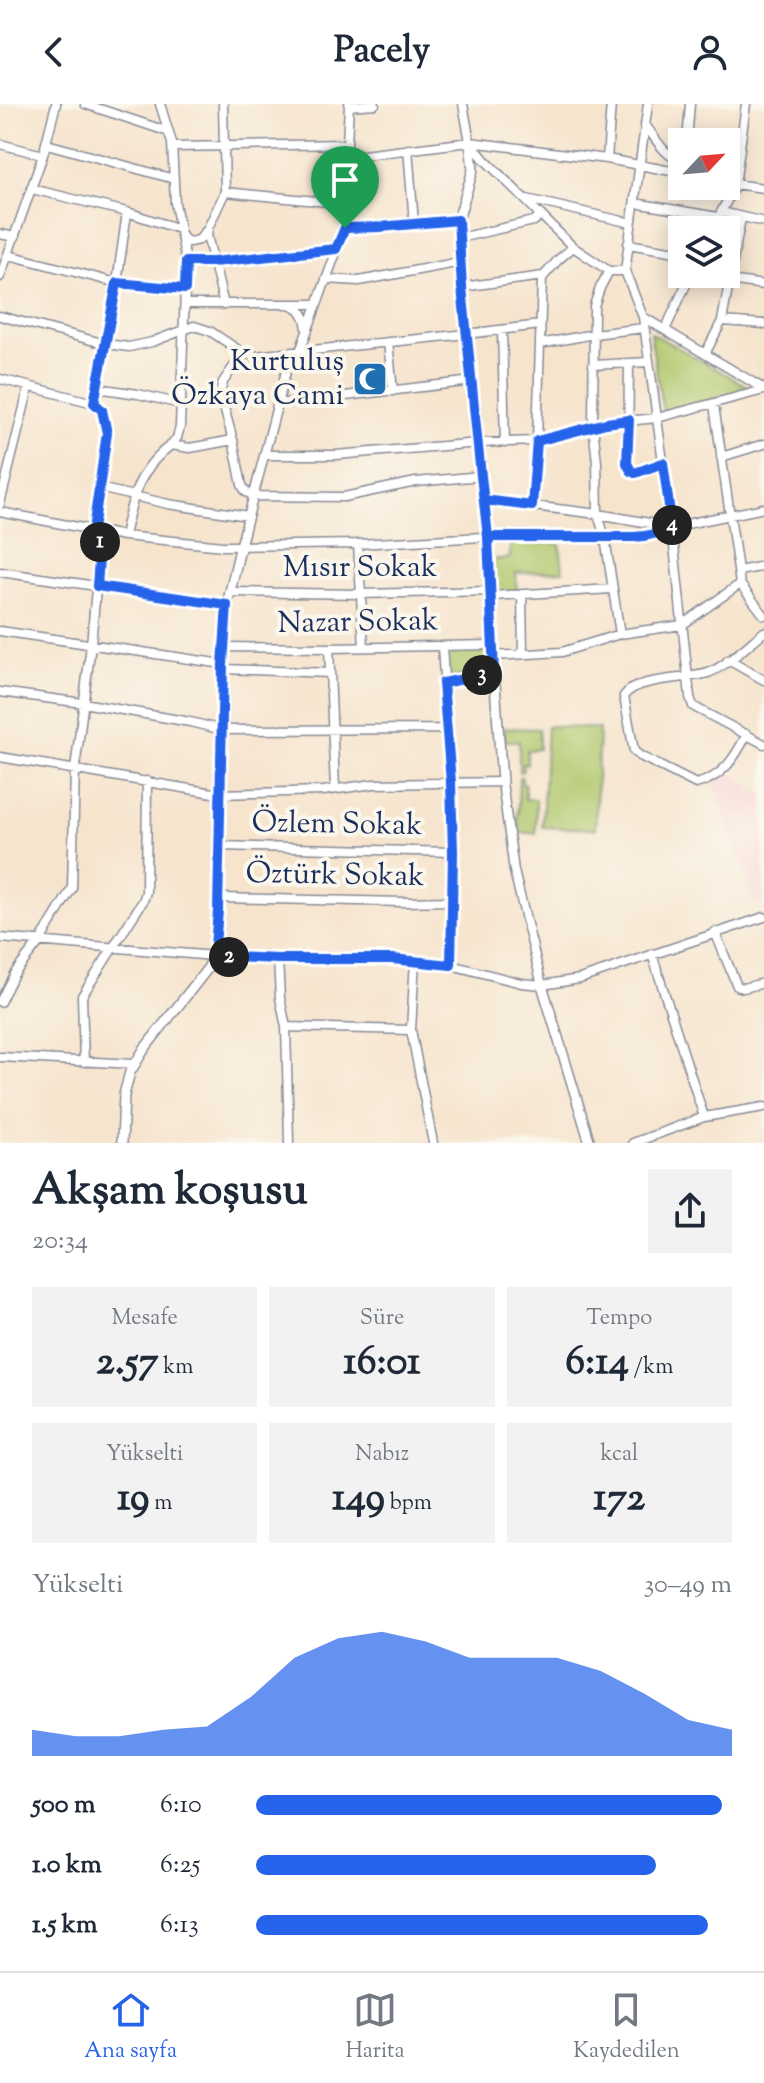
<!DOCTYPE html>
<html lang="tr">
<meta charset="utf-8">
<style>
body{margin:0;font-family:"Sorts Mill Goudy",serif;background:#f2f2f3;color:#1f2937;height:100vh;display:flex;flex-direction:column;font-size:30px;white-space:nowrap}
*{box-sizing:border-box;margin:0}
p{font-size:26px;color:#747a83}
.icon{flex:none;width:44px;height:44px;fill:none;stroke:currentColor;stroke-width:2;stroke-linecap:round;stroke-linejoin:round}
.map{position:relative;height:1039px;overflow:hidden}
.details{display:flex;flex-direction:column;background:#fff;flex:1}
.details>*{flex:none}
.needle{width:52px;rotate:64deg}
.buttons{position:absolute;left:668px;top:24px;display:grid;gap:16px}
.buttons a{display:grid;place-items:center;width:72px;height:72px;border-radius:0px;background:#fff;box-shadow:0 4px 20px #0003;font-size:40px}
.pin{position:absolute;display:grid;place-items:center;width:68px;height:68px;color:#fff;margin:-82px -34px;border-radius:50% 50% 50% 0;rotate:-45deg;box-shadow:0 0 8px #0007}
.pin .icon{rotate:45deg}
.km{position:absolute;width:40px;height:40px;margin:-20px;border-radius:50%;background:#222;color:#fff;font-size:22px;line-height:40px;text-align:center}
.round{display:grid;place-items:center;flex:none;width:84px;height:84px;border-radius:0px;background:#f2f2f3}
.headline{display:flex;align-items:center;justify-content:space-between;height:136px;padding:0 32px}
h1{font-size:44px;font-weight:700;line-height:60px}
.metrics{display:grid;grid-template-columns:repeat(3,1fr);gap:12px;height:136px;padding:8px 32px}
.metrics div{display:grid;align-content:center;border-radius:0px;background:#f2f2f3;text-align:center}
.metrics b{font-size:40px;font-weight:700}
.metrics small{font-size:22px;font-weight:400}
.metrics p{font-size:22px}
.chart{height:224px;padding:16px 32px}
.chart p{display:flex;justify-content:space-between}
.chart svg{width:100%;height:144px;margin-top:8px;fill:#2563eb;opacity:.7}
ul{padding:0 32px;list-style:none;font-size:26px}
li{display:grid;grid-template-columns:128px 96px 1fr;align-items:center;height:60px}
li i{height:20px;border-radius:10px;background:#2563eb}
header{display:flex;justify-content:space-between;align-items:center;height:104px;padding:0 32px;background:#fff;font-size:36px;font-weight:700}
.tab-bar{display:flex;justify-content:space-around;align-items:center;height:112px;border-top:2px solid #e0e1e3;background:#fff;font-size:22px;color:#747a83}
.tab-bar a{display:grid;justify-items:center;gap:4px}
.tab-bar .on{color:#2563eb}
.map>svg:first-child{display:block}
.built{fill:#f7cfd2}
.green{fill:#b1c86d;stroke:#667c66;stroke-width:2}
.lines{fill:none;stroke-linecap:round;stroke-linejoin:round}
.minor-casing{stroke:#888a96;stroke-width:11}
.tertiary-casing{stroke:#888a96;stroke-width:12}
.minor{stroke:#fff;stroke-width:8}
.tertiary{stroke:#fff;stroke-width:9}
.route-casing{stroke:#fff;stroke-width:16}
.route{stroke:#2563eb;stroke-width:10}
.labels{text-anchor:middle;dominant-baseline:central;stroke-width:8;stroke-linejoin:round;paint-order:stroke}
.poi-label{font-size:30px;fill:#1b2f5e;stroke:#fbf7ec;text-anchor:end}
.street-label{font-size:30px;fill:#1b2f5e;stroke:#fbf7ec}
</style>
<header><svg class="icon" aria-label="back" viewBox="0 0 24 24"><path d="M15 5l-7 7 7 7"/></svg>Pacely<svg class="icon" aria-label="person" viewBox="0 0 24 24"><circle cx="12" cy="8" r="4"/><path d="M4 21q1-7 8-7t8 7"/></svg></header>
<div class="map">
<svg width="764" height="1039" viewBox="0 0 764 1039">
<rect width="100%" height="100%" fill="#fbf7ec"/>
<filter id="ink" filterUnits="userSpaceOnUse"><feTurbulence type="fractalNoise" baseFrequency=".0125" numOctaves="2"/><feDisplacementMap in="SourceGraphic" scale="16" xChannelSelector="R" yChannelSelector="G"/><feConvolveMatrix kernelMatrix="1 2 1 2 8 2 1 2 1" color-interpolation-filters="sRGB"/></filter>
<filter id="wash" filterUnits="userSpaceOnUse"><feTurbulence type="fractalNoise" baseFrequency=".006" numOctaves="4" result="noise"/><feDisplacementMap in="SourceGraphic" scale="32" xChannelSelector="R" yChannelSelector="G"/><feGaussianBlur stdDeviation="1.8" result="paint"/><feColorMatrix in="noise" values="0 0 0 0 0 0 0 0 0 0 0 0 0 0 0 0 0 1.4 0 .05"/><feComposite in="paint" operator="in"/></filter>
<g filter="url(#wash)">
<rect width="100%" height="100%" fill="#f6e4cd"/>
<!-- built -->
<path class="built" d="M728,668L764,691V797L755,800L713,679Z"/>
<!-- green -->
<path class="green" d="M650,228L752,285L663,308Z
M510,438L560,440L563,467L516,469L517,489H495L492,456L510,454Z
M445,545H487L489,566L447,575Z
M547,622L599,625L595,725L542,723Z
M504,624L539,625V645L527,646V660H523V667L519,668V637H505Z
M519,673H522V680H525V695H536V729H517Z"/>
</g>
<g filter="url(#ink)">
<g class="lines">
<!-- minor casing -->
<g class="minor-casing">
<path id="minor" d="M85,0L169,28
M160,0L172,39L175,99L186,158L180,323L177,334L171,341
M223,0L225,88L208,124L207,131L224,201
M463,0L470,38L484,55L573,143L609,167H625
M648,0L625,167L643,213L672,423L690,593L693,602L698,605L764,640
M349,2L375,0
M646,22C656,35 665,53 682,57
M687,38L690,0
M0,40L43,51
M47,40L174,75
M173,43L347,40
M408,45L414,119
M347,53L470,38L607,55L682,69
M607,55L611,0
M726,79L764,84
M32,85L127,108L179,125L183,134L189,138L199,136L206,127
M225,88L348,100
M527,95L631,119
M635,99L718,113
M721,108L764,118
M345,124L458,116
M712,126L735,81L746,0
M0,130L15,133
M459,134L534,117L541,111
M628,140L682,149
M9,151L117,179L185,185
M186,158H213L336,145
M609,167L600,184L594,202L593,322L597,358L598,410L605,434L620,530
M0,173L43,51L56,0
M326,175L359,177L461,158
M729,176L764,181
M462,183L543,172
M186,200H316
M291,201C302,204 306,214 307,225
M0,212L106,240L129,243L152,238L194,222L210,227L243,249L255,252L467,230L540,221
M643,213L764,285
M722,217L764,220
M502,226L505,339
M665,226L691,170
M388,238L393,287
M540,240L594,230L644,224
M243,249L223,278L220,289L233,336L242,381L246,388L254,392L344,393L416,378L481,372
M705,250L722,217L741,114
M629,259L628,362L631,367L635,369L663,359
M593,261L649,258
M0,275L94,299L102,306L107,329L93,426
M97,284L138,290L181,300
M94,299L117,179L127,108
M277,300L473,277
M714,301L740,480L764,511
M264,351H336L479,339L537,337L606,319L657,314L764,286
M721,353L764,340
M99,384L168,400L248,412
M484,396L598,410L672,423
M0,400L29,283
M532,402L537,337L542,174L558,156L573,143
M0,408L124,432L223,442L358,440L519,431L605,434L634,433L655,430L672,423L764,404
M124,432C132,395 138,365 171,341L190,344L233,336
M241,440L289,256L300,247L345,124L347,111V40L349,0
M358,440L364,543
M739,467L764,462
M0,468L227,501
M230,488L360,490L491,487
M522,490L523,550
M491,492L613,485
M0,527L223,560
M442,542L451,678L453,748L451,861
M224,543L329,544L492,541
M329,544L335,684
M493,552L562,548L620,530L682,521L740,480
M728,556L764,576
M223,565L330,569
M443,579L494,569
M0,588L83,599L190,618L223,626L446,625
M747,630C735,654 723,673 696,680L640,652L634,647L624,592C636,573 687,576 708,569C724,564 750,539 764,528
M0,653L219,690L323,687L374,680L502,678L514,767L542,881
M220,742L453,748
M219,794L404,798L451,797
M715,828L737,882L743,884L764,879
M0,834L214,852L278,855L415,856L451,861L521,879L542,881L580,875L764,813
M652,850L704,1013
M278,855L280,894L286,923L289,1039
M415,856L411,926L433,1039
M0,898L14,870L40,837L72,784L75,665L91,541L101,428
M286,923L411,926
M0,953L134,960
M84,958L82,892L143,797L146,788L147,677
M633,1039L704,1013L764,1003"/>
</g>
<!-- tertiary casing -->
<g class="tertiary-casing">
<path id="tertiary" d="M470,38L473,66L458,116L462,183L488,433L493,552L502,678
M542,881L590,1039
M122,1039L124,991L130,968L145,944L208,864L214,852L218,807L219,690L223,626L224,543L227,501L241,440"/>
</g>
<!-- minor -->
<use href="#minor" class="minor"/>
<!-- tertiary -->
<use href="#tertiary" class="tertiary"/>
</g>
</g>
<g class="lines" filter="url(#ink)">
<!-- route casing -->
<g class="route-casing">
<path id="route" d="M345,124L336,145L213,158H186L185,185L117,179L94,299L102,306L107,329L93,426L101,428L97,482L227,501L223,560L218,807L214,852L278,855H392L451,861L453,748L451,678L443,579L494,569L488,433L484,396L532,402L537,337L606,319L629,316L627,359L631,367L635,369L663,359L672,423C660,430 648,432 634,433H488L481,372L462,183L458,116L380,123L345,124"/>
</g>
<!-- route -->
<use href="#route" class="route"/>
</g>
<!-- icons -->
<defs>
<g id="mosque-square" transform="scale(1.8)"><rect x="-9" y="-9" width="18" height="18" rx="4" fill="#1f6fb2" stroke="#fbf7ec"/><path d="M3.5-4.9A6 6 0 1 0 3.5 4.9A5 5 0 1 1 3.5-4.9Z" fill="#fff"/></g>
</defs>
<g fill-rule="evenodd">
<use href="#mosque-square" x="370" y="275"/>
</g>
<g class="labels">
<!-- poi labels -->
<g class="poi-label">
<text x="344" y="258">Kurtuluş<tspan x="344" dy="34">Özkaya Cami</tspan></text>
</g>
<!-- street labels -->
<g class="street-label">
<text x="360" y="464">Mısır Sokak</text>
<text transform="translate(358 519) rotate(-1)">Nazar Sokak</text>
<text transform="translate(337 721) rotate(1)">Özlem Sokak</text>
<text transform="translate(335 772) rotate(1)">Öztürk Sokak</text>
</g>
</g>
</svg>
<div class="buttons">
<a><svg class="needle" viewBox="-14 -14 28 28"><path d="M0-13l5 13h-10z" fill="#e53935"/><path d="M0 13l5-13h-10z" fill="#747a83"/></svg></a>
<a><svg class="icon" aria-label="layers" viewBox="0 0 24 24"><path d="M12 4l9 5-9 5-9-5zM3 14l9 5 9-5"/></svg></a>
</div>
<div class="pin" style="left:345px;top:124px;background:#1e9e55"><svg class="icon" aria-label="arrive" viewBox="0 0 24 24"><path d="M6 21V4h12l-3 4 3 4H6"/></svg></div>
<b class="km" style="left:100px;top:438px">1</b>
<b class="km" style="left:229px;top:853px">2</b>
<b class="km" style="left:482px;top:571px">3</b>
<b class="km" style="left:672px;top:421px">4</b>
</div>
<section class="details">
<div class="headline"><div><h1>Akşam koşusu</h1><p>20:34</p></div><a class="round"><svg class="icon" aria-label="share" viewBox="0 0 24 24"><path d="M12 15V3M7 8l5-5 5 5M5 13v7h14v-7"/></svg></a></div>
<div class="metrics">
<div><p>Mesafe</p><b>2.57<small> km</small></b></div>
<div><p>Süre</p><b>16:01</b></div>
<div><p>Tempo</p><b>6:14<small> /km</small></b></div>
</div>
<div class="metrics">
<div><p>Yükselti</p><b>19<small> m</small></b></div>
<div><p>Nabız</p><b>149<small> bpm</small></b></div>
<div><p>kcal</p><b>172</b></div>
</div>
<div class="chart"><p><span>Yükselti</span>30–49 m</p>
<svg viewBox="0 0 160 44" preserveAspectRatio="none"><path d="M0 44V36L10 38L20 38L30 36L40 35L50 26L60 14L70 8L80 6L90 9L100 14L110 14L120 14L130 18L140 25L150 33L160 36V44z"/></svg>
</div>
<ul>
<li><b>500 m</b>6:10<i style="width:98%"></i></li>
<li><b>1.0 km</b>6:25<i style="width:84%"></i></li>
<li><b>1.5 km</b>6:13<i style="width:95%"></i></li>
</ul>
</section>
<nav class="tab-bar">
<a class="on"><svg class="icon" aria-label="home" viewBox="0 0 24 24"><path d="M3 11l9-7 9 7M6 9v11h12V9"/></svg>Ana sayfa</a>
<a><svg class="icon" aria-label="map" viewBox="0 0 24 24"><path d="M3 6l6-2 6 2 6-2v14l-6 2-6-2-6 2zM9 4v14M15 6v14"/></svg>Harita</a>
<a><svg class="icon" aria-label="saved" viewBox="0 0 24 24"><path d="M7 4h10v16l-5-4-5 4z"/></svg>Kaydedilen</a>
</nav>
